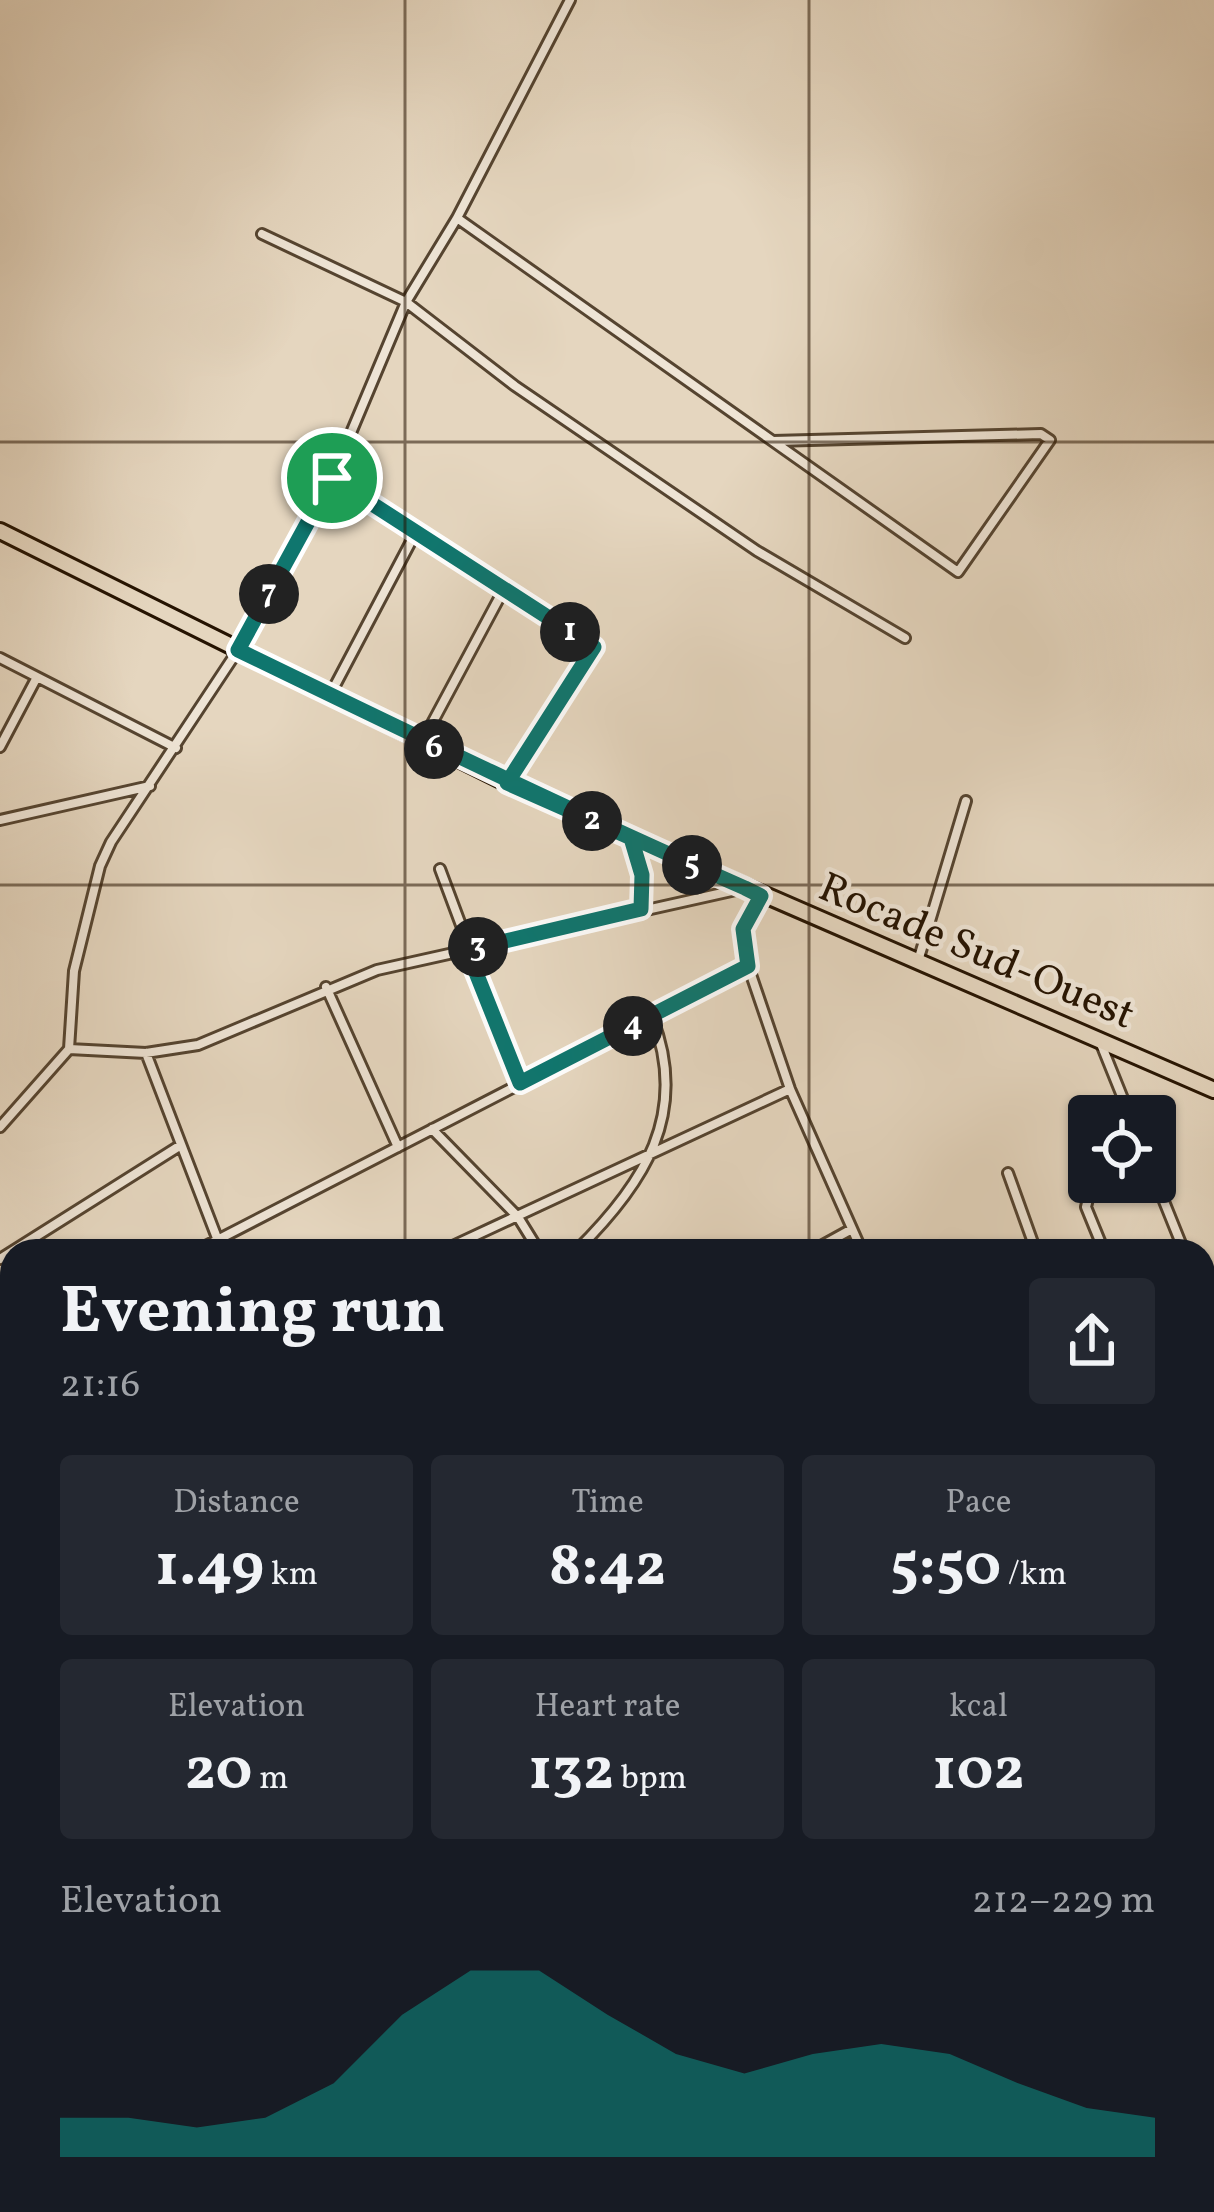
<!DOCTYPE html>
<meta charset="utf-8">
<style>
body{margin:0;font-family:Vollkorn,serif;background:#242831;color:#f1f3f6;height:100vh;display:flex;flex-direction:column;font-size:45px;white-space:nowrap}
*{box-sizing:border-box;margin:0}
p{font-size:39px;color:#9ea1a6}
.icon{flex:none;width:66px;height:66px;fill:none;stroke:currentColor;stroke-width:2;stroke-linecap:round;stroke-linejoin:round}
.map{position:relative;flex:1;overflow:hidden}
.side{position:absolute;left:0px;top:1239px;width:1215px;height:975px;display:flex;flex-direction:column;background:#171b24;border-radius:36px 36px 0 0;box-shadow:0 3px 9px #0004}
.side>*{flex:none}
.fabs{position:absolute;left:1068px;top:1095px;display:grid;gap:24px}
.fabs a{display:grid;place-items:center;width:108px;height:108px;border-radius:12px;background:#171b24;box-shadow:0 3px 9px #0004;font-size:60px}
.pin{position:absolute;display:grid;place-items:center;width:102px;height:102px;color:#fff;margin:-51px;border:6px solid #fff;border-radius:50%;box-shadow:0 3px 12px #0007}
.km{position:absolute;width:60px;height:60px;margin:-30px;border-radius:50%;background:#222;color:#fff;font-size:33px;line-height:60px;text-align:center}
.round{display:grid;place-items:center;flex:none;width:126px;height:126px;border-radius:12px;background:#242831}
.head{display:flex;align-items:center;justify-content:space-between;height:204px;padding:0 60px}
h1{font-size:66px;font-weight:700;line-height:90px}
.metrics{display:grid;grid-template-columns:repeat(3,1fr);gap:18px;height:204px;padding:12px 60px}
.metrics div{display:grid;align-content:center;border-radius:12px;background:#242831;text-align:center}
.metrics b{font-size:60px;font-weight:700}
.metrics small{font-size:33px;font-weight:400}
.metrics p{font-size:33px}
.chart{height:336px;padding:24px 60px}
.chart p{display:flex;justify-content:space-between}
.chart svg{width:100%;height:216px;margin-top:12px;fill:#0f766e;opacity:.7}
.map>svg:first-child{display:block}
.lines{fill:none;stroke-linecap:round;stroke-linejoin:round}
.street-casing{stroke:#554430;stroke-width:14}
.primary-casing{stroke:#251301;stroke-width:20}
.street{stroke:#eee4d5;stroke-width:8}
.primary{stroke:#e5d6bf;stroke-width:14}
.route-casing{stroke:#fff;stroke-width:24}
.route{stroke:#0f766e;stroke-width:15}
.grid{fill:none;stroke:#251301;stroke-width:3;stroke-opacity:0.55}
.labels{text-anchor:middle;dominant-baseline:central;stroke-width:9;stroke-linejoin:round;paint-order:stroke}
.street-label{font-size:42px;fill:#251301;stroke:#eee4d5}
</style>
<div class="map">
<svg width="1214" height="2212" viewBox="0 0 1214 2212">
<rect width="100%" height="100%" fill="#e5d6bf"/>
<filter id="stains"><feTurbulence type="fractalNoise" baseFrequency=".00167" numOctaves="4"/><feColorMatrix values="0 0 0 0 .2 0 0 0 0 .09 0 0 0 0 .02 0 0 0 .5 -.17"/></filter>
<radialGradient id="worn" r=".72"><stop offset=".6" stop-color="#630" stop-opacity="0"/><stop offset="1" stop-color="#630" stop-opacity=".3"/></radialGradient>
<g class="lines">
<!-- street casing -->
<g class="street-casing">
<path id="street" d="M457,218L958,572L1050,440L1041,434L773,441
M262,234L406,302L515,386L757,551L905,638
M332,478L594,647L507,782
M0,658L176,748
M330,695L416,532
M422,742L504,589
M0,747L37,677
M0,820L150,786
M632,839L642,875L641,909
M440,869L520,1083
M761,896L743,929V951L790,1089L862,1251
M918,961L966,801
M326,987L398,1147
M1101,1044L1130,1116
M69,1049L146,1053L198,1045L377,970L745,888
M146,1053L222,1251
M0,1127L69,1049L74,971L100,866L111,842L238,650L332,478L406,302L457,218L570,0
M432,1129L518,1217L539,1251
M1008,1173L1036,1251
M1155,1179L1184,1251
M1092,1182L1086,1207L1104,1251
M196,1251L749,966
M442,1251L790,1089
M576,1251C644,1184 690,1114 652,1017
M812,1251L852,1229
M0,1259L181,1145
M1203,1299L1214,1326
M0,1315L12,1341
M0,1361L12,1352
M0,1466L12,1457
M0,1585L12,1613
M0,1787L12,1781
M1203,1851L1214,1850
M0,1943L12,1969
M1203,1989L1214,2017
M0,2100L12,2094
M1203,2162H1214
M116,2202L122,2212
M221,2202L227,2212
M335,2202L340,2212
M578,2202L584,2212
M761,2202L767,2212
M813,2202L877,2212
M19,2212L38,2202
M1022,2212L1077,2202"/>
</g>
<!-- primary casing -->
<g class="primary-casing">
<path id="primary" d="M0,531L507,783L1214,1090
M1203,1385L1214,1381
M0,1923L12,1917
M0,1936L12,1930"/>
</g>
<!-- street -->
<use href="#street" class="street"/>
<!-- primary -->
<use href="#primary" class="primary"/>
</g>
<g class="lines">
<!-- route casing -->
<g class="route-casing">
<path id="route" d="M332,478L594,647L507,783L631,838L642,875L641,909L467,950L520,1083L748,966L743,929L761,896L745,888C574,813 407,732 238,650L332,478"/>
</g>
<!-- route -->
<use href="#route" class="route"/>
</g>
<!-- grid -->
<path class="grid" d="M405,0V1251M809,0V1251M0,442H1214M0,885H1214M0,1327H12M1203,1327H1214M0,1770H12M1203,1770H1214M405,2202V2212M809,2202V2212"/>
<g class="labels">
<!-- street labels -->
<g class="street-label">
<text transform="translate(976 953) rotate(23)">Rocade Sud-Ouest</text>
</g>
</g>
<rect width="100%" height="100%" filter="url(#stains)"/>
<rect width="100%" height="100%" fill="url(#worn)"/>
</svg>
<div class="fabs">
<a><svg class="icon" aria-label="locate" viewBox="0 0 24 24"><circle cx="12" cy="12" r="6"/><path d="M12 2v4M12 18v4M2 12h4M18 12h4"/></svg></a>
</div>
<div class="pin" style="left:332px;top:478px;background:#1e9e55"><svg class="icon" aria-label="arrive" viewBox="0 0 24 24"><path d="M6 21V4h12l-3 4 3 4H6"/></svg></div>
<b class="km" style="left:570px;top:632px">1</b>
<b class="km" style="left:592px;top:821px">2</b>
<b class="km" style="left:478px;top:947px">3</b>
<b class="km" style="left:633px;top:1026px">4</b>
<b class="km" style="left:692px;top:865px">5</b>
<b class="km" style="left:434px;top:749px">6</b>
<b class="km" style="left:269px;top:594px">7</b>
<section class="side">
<div class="head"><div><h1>Evening run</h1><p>21:16</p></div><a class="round"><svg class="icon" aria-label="share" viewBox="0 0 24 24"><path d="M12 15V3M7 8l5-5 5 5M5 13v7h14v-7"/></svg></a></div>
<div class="metrics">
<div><p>Distance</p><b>1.49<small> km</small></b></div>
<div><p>Time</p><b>8:42</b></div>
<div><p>Pace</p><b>5:50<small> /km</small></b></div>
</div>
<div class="metrics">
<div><p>Elevation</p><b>20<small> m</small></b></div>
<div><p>Heart rate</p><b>132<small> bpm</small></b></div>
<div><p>kcal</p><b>102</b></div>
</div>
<div class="chart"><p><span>Elevation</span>212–229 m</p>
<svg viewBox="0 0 160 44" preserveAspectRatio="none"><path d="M0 44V36L10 36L20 38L30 36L40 29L50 15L60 6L70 6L80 15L90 23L100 27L110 23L120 21L130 23L140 29L150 34L160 36V44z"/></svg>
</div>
</section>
</div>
